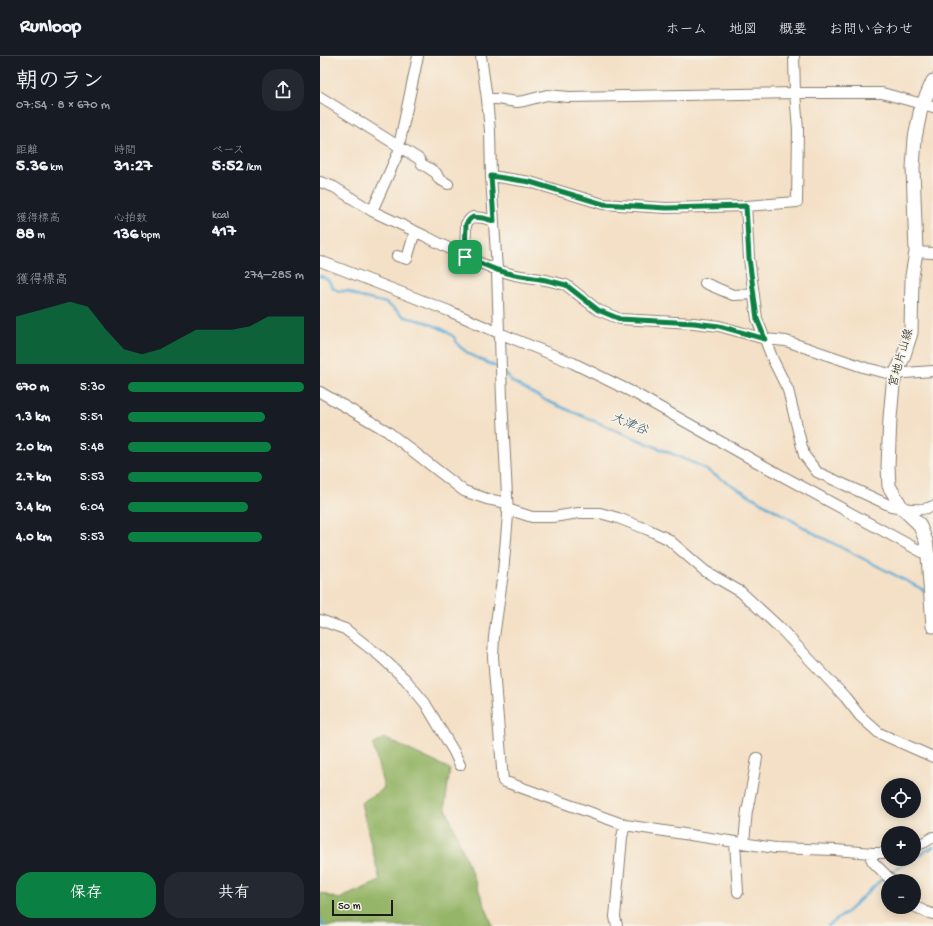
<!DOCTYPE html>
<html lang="ja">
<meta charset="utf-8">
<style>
body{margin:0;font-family:"Gochi Hand","Klee One",sans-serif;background:#242831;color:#f1f3f6;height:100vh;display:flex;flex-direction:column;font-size:15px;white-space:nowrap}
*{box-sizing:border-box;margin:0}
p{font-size:13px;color:#9ea1a6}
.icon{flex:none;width:22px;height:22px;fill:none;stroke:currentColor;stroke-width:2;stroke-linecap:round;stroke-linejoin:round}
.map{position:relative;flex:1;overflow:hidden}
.panel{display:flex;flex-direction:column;background:#171b24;width:320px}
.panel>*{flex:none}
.fabs{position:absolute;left:561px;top:722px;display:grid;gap:8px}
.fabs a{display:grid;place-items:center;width:40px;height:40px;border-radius:50%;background:#171b24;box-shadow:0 2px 10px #0003;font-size:20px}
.scale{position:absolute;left:12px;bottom:10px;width:61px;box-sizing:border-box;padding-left:4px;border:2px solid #1c1c1c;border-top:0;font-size:11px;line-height:14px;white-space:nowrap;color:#1c1c1c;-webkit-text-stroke:3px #f7f3e8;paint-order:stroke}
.pin{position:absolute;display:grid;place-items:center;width:34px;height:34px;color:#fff;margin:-17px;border-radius:8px;box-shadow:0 2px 6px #0006}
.round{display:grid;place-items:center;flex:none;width:42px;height:42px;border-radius:16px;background:#242831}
.headline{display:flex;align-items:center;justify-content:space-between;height:68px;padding:0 16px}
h1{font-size:22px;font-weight:700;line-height:30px}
.stats{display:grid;grid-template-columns:repeat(3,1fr);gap:6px;height:68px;padding:4px 16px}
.stats div{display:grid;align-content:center}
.stats b{font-size:17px;font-weight:700}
.stats small{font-size:11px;font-weight:400}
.stats p{font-size:11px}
.chart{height:112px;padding:8px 16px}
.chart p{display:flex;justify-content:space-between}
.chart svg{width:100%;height:72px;margin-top:4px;fill:#0b8043;opacity:.7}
.button{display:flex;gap:8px;margin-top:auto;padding:8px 16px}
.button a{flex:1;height:46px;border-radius:16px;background:#0b8043;color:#fff;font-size:16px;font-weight:700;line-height:46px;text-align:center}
.button a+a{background:#242831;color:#f1f3f6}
ul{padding:0 16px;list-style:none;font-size:13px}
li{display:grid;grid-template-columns:64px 48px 1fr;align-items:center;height:30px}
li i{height:10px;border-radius:5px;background:#0b8043}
header{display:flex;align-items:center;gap:24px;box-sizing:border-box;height:56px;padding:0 20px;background:#171b24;border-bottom:1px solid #363941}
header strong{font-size:19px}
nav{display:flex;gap:22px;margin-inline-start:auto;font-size:14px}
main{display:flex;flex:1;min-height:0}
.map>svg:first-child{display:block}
.forest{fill:#95b568;stroke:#586842}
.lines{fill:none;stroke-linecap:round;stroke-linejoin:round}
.stream{stroke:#5caad5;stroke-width:2.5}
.minor-casing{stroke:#887e71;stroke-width:12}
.major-casing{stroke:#887e71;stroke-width:15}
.minor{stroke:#fff;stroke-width:10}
.major{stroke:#fff;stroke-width:13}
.route-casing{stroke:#fff;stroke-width:8}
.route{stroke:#0b8043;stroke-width:5}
.labels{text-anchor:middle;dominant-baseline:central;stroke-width:3.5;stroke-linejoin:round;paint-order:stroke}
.street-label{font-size:12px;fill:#1c1c1c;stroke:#f7f3e8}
.water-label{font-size:13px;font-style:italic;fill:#365566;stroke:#f7f3e8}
</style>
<header>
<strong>Runloop</strong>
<nav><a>ホーム</a><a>地図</a><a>概要</a><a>お問い合わせ</a></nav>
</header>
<main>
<section class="panel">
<div class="headline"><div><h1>朝のラン</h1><p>07:54 · 8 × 670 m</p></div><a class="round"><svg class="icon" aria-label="share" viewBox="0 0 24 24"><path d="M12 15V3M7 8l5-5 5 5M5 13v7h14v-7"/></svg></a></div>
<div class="stats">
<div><p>距離</p><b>5.36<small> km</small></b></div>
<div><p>時間</p><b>31:27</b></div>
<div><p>ペース</p><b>5:52<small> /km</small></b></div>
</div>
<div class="stats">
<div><p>獲得標高</p><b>88<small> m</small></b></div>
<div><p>心拍数</p><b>136<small> bpm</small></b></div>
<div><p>kcal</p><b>417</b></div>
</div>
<div class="chart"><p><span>獲得標高</span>274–285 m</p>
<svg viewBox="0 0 160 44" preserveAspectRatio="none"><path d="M0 44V15L10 12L20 9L30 6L40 9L50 23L60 35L70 38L80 35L90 29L100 23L110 23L120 23L130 21L140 15L150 15L160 15V44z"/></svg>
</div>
<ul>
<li><b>670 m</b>5:30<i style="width:100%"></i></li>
<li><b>1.3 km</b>5:51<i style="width:78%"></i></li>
<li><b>2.0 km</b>5:48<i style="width:81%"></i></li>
<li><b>2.7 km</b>5:53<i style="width:76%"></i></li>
<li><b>3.4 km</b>6:04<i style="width:68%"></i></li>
<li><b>4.0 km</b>5:53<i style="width:76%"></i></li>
</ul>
<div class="button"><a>保存</a><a>共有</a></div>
</section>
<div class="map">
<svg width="613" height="870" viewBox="0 0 613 870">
<rect width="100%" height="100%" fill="#f7f3e8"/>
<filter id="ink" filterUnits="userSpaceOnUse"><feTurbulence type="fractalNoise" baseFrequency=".025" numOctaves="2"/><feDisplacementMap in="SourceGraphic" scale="8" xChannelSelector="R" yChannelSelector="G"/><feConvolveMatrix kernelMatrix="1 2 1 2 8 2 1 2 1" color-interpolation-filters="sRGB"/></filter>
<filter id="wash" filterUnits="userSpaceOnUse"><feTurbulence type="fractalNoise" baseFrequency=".012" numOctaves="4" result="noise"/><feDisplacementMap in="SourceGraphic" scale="16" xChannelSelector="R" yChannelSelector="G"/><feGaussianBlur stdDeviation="0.9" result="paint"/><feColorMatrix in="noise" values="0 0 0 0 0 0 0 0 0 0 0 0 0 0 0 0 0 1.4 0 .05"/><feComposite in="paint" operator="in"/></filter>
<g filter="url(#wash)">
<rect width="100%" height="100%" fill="#f4e0c6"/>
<!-- forest -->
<path class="forest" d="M64,682L130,713L125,750L173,870H0V837L19,843L60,825L41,747L64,732L53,689Z"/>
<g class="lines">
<!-- stream -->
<path class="stream" d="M0,220L3,221L8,224L13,232L19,235H27L40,241L66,247L85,261L106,266L124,274L134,281L139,290L149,298L170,308L177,311
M184,317L187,319L191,325L227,345L376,408L497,479L602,533L605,536
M594,802L613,791
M569,817L592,803
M0,862L4,870
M508,870L526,857L565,820"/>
</g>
</g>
<g filter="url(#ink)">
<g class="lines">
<!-- minor casing -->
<g class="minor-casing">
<path id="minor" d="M161,0L167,43L170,75L171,120L177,214L179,277L180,282L182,342L188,459L183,517L174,581L173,601L183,725L305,769L455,792L515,794L552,797H568
M0,41L99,103L102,108L110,113L116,117L119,123L128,128
M167,43H177L197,46L204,45L227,39L249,41L475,37H562L613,51
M171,120L210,126L283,148L346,152L426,150L477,146L478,73L475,37L474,0
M0,126L14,131L52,155L105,180L144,200L177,214L195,219L226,224L246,229L278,254L300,263L374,267L399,270L445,283L466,285L546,312L571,318L613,315
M426,150L429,202L437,263L453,304L468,334L484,399L497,416L571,450C584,452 601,456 613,450
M52,155L79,95L80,85L98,0
M596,196L613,197
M77,200L87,203L95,175
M145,201L146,168L150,163L153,161L163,162L174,165
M0,205L129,255L179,277L253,307L316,338L435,405L613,502
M385,227L413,239L434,238
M0,336L67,375L144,435L167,443L187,447
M187,453L212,461H233L259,457H280L298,462L329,474L348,483L385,515L421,536L460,572L525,641L540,660L559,677L613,701
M0,564L25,573L60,600L85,623L105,647L134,696L140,709
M415,786L418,836
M424,787L427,754L428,751L437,702
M594,790L605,786L613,781
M552,797L551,802L553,806L572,825
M594,850L606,856L613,858
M297,870L295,861L302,781L305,769"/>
</g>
<!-- major casing -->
<g class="major-casing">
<path id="major" d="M613,25L601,52L595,82L593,112L596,196L592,220L591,277L583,302L576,317L573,329L570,362L568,410L569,430L582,452L599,468L606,485L608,500L613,570"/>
</g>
<!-- minor -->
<use href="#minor" class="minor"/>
<!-- major -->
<use href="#major" class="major"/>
</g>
</g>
<g class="lines" filter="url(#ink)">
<!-- route casing -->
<g class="route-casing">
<path id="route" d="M171,120L210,126L283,148L346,152L426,150L429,202L437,263L445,283L399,270L374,267L300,263L278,254L246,229L226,224L195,219L177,214L145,201L146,168L150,163L153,161L163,162L174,165Z"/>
</g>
<!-- route -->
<use href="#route" class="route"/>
</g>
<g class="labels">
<!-- street labels -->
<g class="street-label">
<text transform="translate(582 302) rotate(-74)">宮地片山線</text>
</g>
<!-- water labels -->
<g class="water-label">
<text transform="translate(309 369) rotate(23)">大津谷</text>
</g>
</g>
</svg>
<div class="fabs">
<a><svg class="icon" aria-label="locate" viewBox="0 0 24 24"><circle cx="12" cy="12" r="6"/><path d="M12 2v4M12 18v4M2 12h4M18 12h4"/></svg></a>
<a>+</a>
<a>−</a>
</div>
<div class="scale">50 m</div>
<div class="pin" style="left:145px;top:201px;background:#1e9e55"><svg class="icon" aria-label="arrive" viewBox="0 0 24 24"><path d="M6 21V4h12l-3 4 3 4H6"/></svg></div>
</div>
</main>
